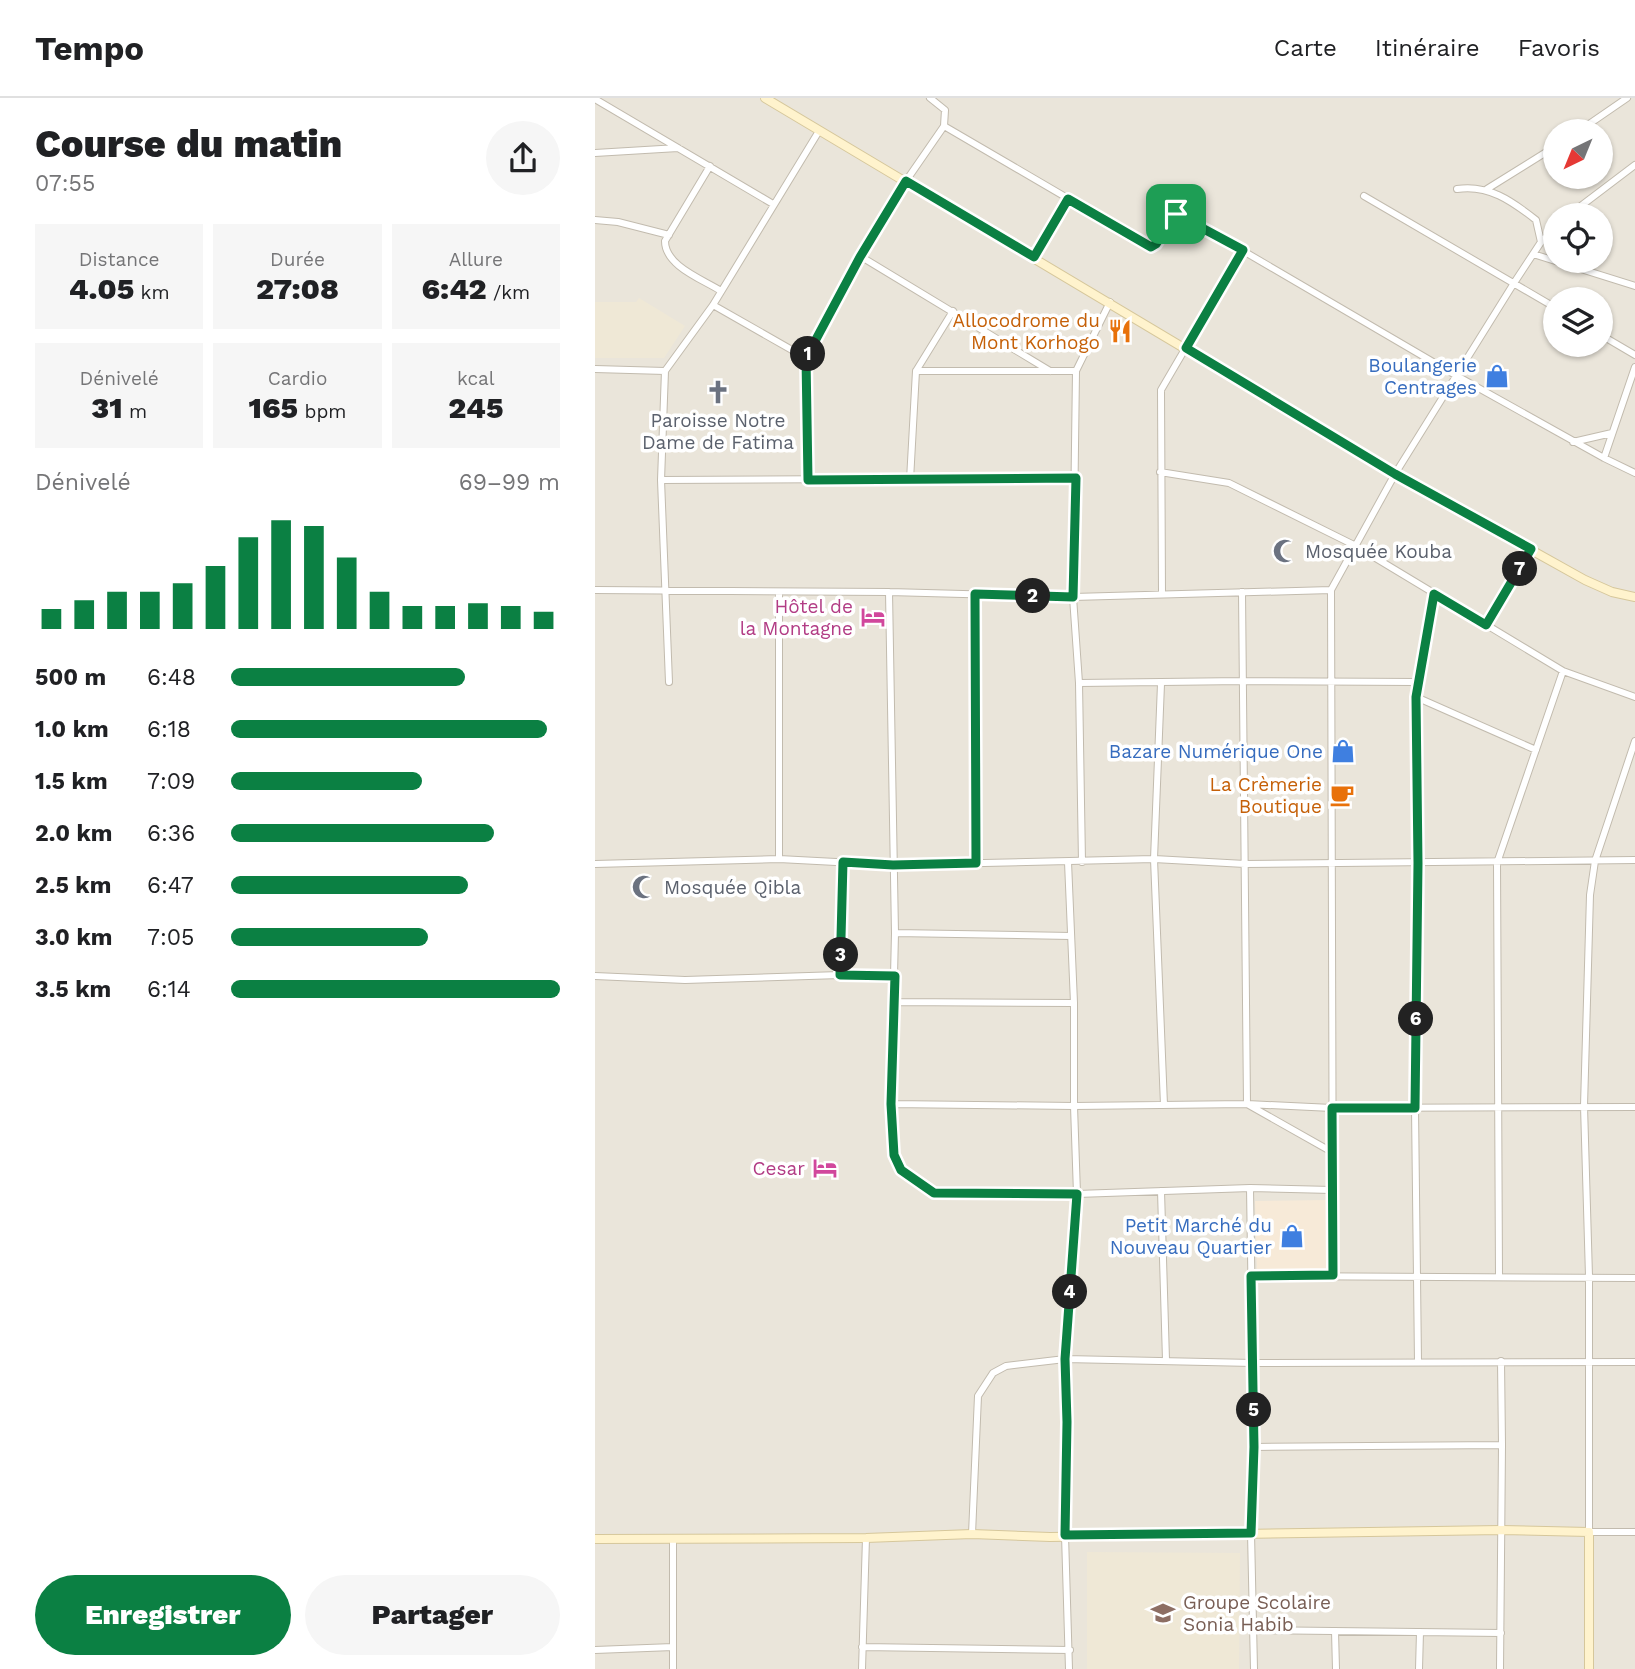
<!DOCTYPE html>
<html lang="fr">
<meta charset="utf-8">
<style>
body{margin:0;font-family:"Work Sans",sans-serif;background:#f6f6f6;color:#202124;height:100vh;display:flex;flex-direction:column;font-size:26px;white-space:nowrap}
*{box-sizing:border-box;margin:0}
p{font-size:23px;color:#757577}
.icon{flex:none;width:38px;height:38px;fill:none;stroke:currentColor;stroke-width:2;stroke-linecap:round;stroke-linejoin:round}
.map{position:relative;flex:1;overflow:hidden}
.sheet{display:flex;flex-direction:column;background:#fff;width:595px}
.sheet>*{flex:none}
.needle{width:46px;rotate:223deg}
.controls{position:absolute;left:948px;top:21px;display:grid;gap:14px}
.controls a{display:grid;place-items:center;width:70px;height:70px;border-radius:50%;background:#fff;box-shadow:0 2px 5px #0004;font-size:35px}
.pin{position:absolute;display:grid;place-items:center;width:60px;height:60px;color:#fff;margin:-30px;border-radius:14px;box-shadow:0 4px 10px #0006}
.km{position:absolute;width:35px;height:35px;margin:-18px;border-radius:50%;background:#222;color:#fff;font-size:19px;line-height:35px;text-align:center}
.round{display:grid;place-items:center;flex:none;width:74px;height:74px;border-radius:37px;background:#f6f6f6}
.summary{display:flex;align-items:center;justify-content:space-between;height:119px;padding:0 35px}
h1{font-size:38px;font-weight:800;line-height:52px}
.metrics{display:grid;grid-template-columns:repeat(3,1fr);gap:10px;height:119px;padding:7px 35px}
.metrics div{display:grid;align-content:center;border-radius:0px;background:#f6f6f6;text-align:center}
.metrics b{font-size:30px;font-weight:800}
.metrics small{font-size:19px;font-weight:400}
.metrics p{font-size:19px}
.chart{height:196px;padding:14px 35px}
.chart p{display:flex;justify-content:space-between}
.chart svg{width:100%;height:126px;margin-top:7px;stroke:#0b8043;stroke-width:6}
.action{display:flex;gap:14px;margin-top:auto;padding:14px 35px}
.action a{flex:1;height:80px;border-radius:42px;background:#0b8043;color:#fff;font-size:28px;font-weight:800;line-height:80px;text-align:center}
.action a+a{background:#f6f6f6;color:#202124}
ul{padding:0 35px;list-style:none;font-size:23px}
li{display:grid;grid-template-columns:112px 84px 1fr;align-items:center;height:52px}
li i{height:18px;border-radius:9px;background:#0b8043}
header{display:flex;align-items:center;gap:42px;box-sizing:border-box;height:98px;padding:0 35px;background:#fff;border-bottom:2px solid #e0e0e0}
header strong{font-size:33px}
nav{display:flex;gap:38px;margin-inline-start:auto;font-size:24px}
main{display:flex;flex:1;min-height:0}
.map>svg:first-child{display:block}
.residential{fill:#eae5da;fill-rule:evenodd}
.commercial{fill:#f7ead8}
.education{fill:#efe8d6}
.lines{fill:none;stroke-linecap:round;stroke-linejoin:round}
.street-casing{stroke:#c2bbae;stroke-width:8}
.secondary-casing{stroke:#d6c79b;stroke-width:10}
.street{stroke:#fff;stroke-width:6}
.secondary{stroke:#fff3cd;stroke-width:8}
.route-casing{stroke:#fff;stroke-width:14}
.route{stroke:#0b8043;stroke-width:9}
.labels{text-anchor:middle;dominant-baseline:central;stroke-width:7;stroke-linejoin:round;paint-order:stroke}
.food-label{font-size:19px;fill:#c56008;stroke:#fff;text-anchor:end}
.shop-label{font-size:19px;fill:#366cbe;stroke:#fff;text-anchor:end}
.worship-label{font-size:19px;fill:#5b616d;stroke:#fff;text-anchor:start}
.hotel-label{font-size:19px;fill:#b23c85;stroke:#fff;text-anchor:end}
.education-label{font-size:19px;fill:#785e54;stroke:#fff;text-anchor:start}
</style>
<header>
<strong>Tempo</strong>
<nav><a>Carte</a><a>Itinéraire</a><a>Favoris</a></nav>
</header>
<main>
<section class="sheet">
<div class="summary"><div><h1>Course du matin</h1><p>07:55</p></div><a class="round"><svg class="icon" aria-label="share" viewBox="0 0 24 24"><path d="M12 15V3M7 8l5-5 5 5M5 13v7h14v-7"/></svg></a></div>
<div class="metrics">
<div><p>Distance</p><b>4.05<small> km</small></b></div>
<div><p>Durée</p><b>27:08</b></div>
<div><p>Allure</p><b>6:42<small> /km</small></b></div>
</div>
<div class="metrics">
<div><p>Dénivelé</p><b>31<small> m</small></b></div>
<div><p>Cardio</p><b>165<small> bpm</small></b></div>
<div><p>kcal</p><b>245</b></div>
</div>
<div class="chart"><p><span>Dénivelé</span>69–99 m</p>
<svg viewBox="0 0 160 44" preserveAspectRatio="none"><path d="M5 44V37M15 44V34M25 44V31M35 44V31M45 44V28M55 44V22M65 44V12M75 44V6M85 44V8M95 44V19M105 44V31M115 44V36M125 44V36M135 44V35M145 44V36M155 44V38"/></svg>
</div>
<ul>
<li><b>500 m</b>6:48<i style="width:71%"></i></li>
<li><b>1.0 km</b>6:18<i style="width:96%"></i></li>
<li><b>1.5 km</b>7:09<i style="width:58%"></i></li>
<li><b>2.0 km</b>6:36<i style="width:80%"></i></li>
<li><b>2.5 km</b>6:47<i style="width:72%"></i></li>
<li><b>3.0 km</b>7:05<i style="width:60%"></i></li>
<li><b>3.5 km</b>6:14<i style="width:100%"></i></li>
</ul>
<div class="action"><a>Enregistrer</a><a>Partager</a></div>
</section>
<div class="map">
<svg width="1040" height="1571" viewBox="0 0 1040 1571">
<rect width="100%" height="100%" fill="#f6f3ec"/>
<!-- residential -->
<path class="residential" d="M0,0H1040V1571H0ZM961,33H1006V79H961ZM961,117H1006V163H961ZM961,201H1006V247H961Z"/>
<!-- commercial -->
<path class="commercial" d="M732,1102L734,1173L662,1175L660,1103Z"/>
<!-- education -->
<path class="education" d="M44,200L90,228L69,260H0V204H41Z
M492,1454L645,1455L644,1571H492Z"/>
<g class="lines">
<!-- street casing -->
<g class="street-casing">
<path id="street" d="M0,1L178,106
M349,28L556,149L561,146L578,118L585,116L862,278L1009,360L1040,375
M984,33L1032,0
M0,55L83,50
M115,68L70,143C70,168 107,181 126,193
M862,91C893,86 917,103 941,122L946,144
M892,91L961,48
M769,98L961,210
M974,117L1040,67
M0,122L23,124L74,137
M938,156L1040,188
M265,158L455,273
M439,159L473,101
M118,207L211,260L213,382
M1006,237L1040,257
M211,260L265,158L311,83L349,28L350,12L335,0
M0,271L70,273
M321,273H481
M978,344L1017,335
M1009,360L1040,269
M565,374L634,385L759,447L968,573L1040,599
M66,382L481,380
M315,382L321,273L358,213
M0,492L294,494L478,499L736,492
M184,494V761
M294,494L300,835L296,1006L299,1057L306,1072L339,1095L482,1096L655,1090L737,1092
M647,494L652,1006L737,1054
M380,496L381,765
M567,496L566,292L648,152
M891,527L936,451
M74,584L66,382L70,273L118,207L224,33
M484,585L648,583L822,584
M566,586L559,761L569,1007
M821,599L941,652
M1040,643L1000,763L995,797L989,1008L994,1178V1434H1040
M473,764L479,905V1008L482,1096L470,1261L472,1324L470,1437L474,1571
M487,764L484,585L478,499L481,273L515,204
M0,766L184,761L298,767L559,761L650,766L1040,762
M300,835L476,838
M245,877L248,764
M0,878L90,882L245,877L300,878
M298,904L479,905
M296,1006L479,1008L652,1006L737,1010L1040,1009
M655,1090L659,1349L656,1435L659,1571
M566,1093L571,1262
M738,1177L736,492L800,376L919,185L946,144L961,130
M656,1178L1040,1180
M904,1178L902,765L968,573
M823,1264L820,1010L823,765L821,599L840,496
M659,1349L907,1347
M377,1436L383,1298L398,1275L411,1268L470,1261L658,1265L1040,1264
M78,1441V1571
M659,1532L906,1535
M740,1533L741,1571
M267,1549L475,1552
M0,1552L78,1549
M267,1571L271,1440
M824,1571L825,1534
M905,1571L907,1347L906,1263"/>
</g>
<!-- secondary casing -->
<g class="secondary-casing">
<path id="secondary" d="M170,0L800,376L990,482L1017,494L1040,499
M0,1441L271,1440L377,1436L455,1439L906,1432L994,1434V1571"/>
</g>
<!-- street -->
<use href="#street" class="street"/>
<!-- secondary -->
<use href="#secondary" class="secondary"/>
</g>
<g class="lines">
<!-- route casing -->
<g class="route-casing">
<path id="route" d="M311,83L439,159L473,101L556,149L561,146L581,116L648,152L591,250L800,376L936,451L891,527L839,496L821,599L823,765L820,1010H737L738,1177L656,1178L659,1349L656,1435L470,1437L472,1324L470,1261L482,1096L339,1095L306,1072L299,1057L296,1006L300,878L245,877L248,764L298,767L381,765L380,496L478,499L481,380L213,382L211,260L265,159Z"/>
</g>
<!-- route -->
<use href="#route" class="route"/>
</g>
<!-- icons -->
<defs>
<g id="restaurant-bare" transform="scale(1.89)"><path d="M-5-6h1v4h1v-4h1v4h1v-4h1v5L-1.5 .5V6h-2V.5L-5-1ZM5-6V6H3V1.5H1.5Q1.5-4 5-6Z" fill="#e8710a" stroke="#fff" stroke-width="2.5" paint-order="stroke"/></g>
<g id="shop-bare" transform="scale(1.89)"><path d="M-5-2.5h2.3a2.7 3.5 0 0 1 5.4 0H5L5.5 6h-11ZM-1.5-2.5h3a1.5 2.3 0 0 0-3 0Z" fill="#3f7fe0" stroke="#fff" stroke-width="2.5" paint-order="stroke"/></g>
<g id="church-bare" transform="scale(1.89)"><path d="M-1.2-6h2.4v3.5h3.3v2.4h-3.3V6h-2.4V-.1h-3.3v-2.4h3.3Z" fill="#6b7280" stroke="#fff" stroke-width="2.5" paint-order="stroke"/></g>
<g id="mosque-bare" transform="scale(1.89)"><path d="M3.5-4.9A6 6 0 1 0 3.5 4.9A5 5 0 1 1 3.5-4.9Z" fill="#6b7280" stroke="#fff" stroke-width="2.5" paint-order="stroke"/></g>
<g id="hotel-bare" transform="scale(1.89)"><path d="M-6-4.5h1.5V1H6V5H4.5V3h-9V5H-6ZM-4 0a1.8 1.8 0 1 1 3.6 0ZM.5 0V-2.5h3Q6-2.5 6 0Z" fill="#d1479c" stroke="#fff" stroke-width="2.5" paint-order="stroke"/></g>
<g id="cafe-bare" transform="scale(1.89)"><path d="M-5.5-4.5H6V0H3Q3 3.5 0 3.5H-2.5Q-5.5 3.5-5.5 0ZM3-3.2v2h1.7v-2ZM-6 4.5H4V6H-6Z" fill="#e8710a" stroke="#fff" stroke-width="2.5" paint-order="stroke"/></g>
<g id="school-bare" transform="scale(1.89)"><path d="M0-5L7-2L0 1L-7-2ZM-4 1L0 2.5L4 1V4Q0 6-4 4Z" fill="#8d6e63" stroke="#fff" stroke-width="2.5" paint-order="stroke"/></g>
</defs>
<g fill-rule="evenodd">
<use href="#restaurant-bare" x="525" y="233"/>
<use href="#shop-bare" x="902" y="278"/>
<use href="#church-bare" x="123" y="294"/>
<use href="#mosque-bare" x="690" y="453"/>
<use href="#hotel-bare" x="278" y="519"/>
<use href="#shop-bare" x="748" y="653"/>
<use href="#cafe-bare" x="747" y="697"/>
<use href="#mosque-bare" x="49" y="789"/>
<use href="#hotel-bare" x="230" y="1070"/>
<use href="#shop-bare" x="697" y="1138"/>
<use href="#school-bare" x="568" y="1515"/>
</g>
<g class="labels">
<!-- food labels -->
<g class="food-label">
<text x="505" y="222">Allocodrome du<tspan x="505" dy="22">Mont Korhogo</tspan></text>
<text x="727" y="686">La Crèmerie<tspan x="727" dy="22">Boutique</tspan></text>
</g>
<!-- shop labels -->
<g class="shop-label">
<text x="882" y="267">Boulangerie<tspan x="882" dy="22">Centrages</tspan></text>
<text x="728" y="653">Bazare Numérique One</text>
<text x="677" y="1127">Petit Marché du<tspan x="677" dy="22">Nouveau Quartier</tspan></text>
</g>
<!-- worship labels -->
<g class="worship-label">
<text x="123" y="322" text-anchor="middle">Paroisse Notre<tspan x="123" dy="22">Dame de Fatima</tspan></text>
<text x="710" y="453">Mosquée Kouba</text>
<text x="69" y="789">Mosquée Qibla</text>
</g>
<!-- hotel labels -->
<g class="hotel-label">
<text x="258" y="508">Hôtel de<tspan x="258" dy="22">la Montagne</tspan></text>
<text x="210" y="1070">Cesar</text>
</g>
<!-- education labels -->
<g class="education-label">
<text x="588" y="1504">Groupe Scolaire<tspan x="588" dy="22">Sonia Habib</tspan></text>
</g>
</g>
</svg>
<div class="controls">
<a><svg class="needle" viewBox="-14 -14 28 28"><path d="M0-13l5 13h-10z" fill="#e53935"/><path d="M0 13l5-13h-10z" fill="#757577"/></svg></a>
<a><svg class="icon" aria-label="locate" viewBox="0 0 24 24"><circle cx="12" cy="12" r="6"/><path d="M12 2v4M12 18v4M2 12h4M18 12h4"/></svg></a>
<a><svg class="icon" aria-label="layers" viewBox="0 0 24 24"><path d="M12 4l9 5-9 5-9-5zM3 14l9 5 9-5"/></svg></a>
</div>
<div class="pin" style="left:581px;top:116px;background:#1e9e55"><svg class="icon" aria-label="arrive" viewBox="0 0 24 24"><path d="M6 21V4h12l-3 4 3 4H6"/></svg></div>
<b class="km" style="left:213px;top:256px">1</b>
<b class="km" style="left:438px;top:498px">2</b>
<b class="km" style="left:246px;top:857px">3</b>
<b class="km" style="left:475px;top:1194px">4</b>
<b class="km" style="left:659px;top:1312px">5</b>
<b class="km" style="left:821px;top:921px">6</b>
<b class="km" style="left:925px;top:471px">7</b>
</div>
</main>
